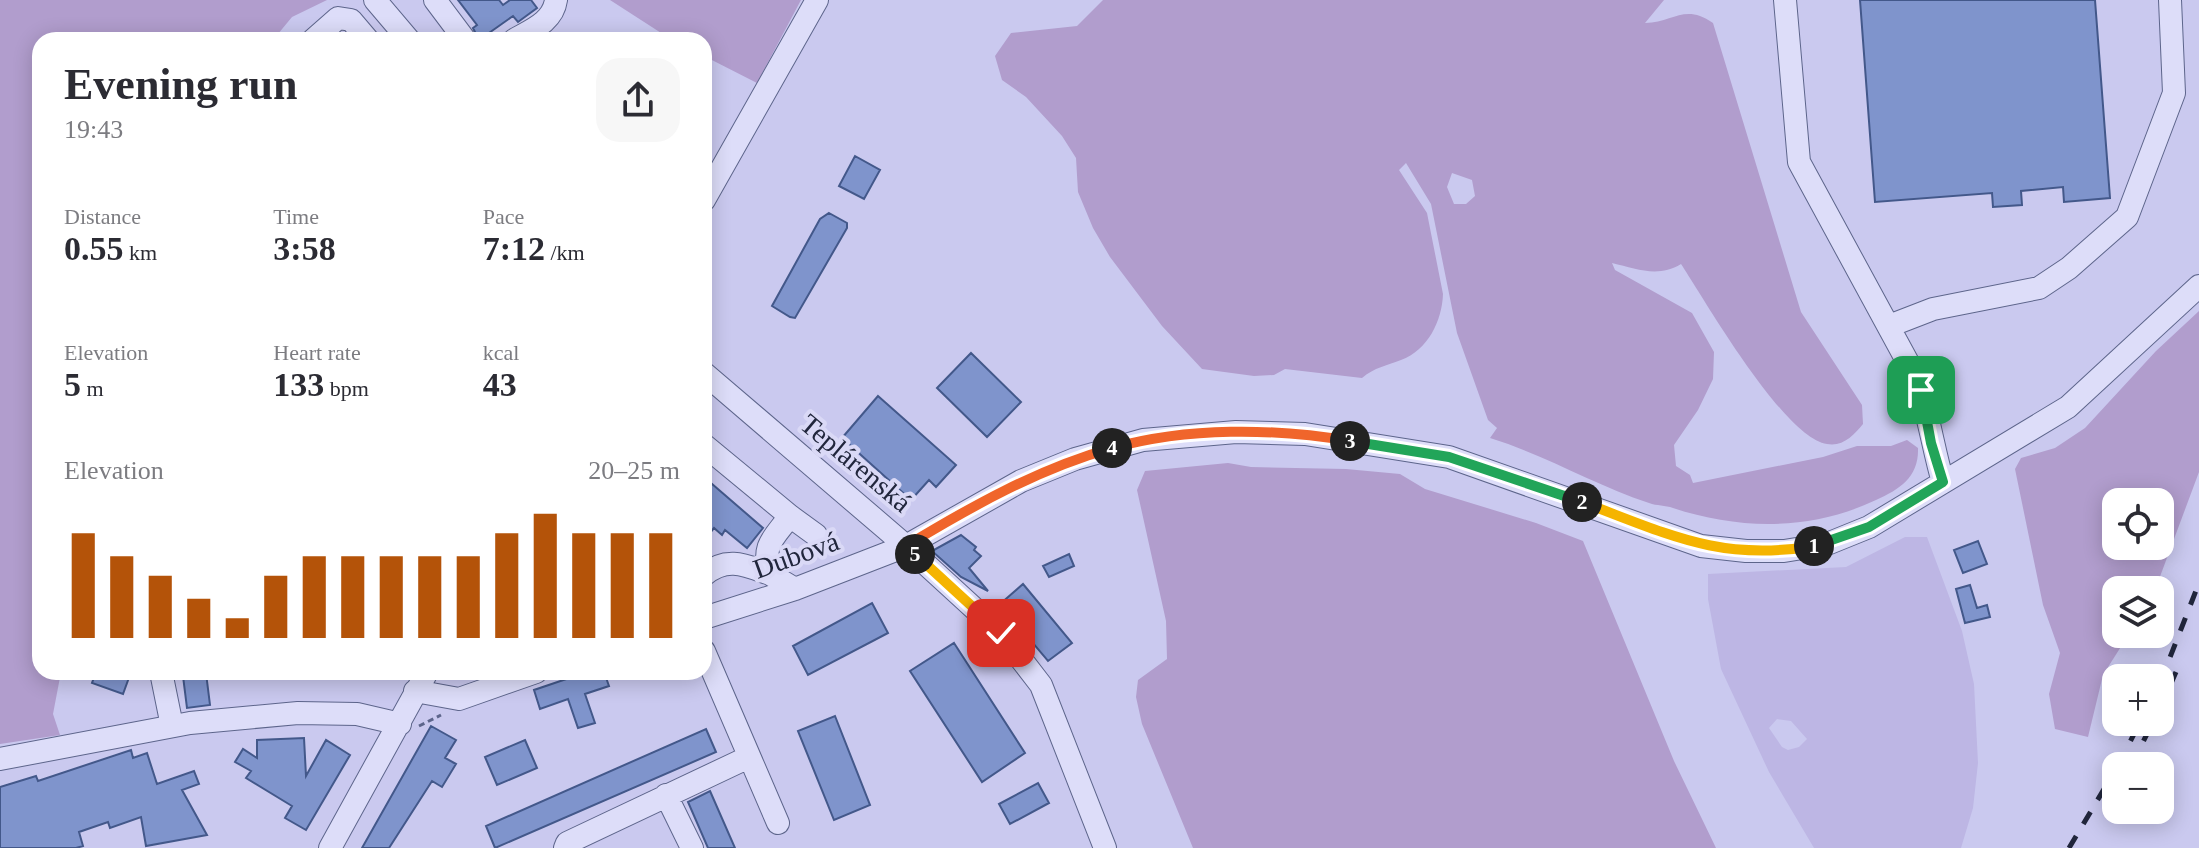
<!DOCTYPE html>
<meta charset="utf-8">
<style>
body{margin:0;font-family:"Times New Roman",serif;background:#f7f7f7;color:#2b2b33;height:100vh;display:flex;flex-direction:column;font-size:30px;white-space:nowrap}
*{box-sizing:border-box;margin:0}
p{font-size:26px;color:#7c7c81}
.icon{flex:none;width:44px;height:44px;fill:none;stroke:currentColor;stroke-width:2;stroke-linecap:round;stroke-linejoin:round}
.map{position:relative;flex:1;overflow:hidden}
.side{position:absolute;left:32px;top:32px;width:680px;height:648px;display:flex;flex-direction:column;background:#fff;border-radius:24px;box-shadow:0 4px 20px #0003}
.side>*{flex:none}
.fabs{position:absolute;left:2102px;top:488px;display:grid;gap:16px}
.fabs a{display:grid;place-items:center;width:72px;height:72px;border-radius:16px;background:#fff;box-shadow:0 4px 20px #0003;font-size:40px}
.pin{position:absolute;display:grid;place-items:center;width:68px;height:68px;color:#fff;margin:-34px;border-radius:16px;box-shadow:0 4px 12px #0006}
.km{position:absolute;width:40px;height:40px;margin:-20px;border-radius:50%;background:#222;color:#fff;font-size:22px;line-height:40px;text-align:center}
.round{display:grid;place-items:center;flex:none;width:84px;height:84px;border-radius:24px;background:#f7f7f7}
.overview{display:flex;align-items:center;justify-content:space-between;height:136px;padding:0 32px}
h1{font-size:44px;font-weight:600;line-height:60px}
.stats{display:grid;grid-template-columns:repeat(3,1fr);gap:12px;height:136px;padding:8px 32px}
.stats div{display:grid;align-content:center}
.stats b{font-size:34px;font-weight:600}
.stats small{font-size:22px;font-weight:400}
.stats p{font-size:22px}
.chart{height:224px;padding:16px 32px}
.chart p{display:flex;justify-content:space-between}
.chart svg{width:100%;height:144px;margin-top:8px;stroke:#b45309;stroke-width:6}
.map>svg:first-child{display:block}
.farmland{fill:#bdb6e4;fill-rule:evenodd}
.green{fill:#b19dcd;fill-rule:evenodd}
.building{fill:#7f94cc;stroke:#43588a;stroke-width:2}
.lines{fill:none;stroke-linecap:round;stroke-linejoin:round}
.minor-casing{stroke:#5d658b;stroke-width:24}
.path{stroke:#5d658b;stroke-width:3;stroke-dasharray:6 4;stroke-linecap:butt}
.minor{stroke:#ddddf9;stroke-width:22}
.rail{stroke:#21263c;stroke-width:5;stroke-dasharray:14 14;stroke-linecap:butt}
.split-1-casing{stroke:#fff;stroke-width:16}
.split-2-casing{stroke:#fff;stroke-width:16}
.split-3-casing{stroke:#fff;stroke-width:16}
.split-4-casing{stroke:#fff;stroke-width:16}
.split-5-casing{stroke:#fff;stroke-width:16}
.split-6-casing{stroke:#fff;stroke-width:16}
.split-1{stroke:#22a559;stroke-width:10}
.split-2{stroke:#f5b400;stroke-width:10}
.split-3{stroke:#22a559;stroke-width:10}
.split-4{stroke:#f0652b;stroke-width:10}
.split-5{stroke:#f0652b;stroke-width:10}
.split-6{stroke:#f5b400;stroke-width:10}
.labels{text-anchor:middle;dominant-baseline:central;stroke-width:8;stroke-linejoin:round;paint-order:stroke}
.street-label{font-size:28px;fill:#21263c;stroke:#dad9f6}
</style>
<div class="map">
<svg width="2199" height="848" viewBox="0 0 2199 848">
<rect width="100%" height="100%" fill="#cac9ef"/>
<!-- farmland -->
<path class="farmland" d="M1905,537H1927L1962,631L1974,684L1978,763L1973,808L1961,848H1814L1769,772L1721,669L1708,599V574L1846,567ZM1777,719L1791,721L1807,739L1799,747L1788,750L1782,747L1769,728Z"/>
<!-- green -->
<path class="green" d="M0,0H327L292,17L273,40H40V672H61L53,714L60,735L0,744Z
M610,0H801L757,83L704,56V40H672Z
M1103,0H1664L1645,23C1674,22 1685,3 1713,23L1801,312L1862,405L1863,424C1854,435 1843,447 1827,444C1785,439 1706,302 1681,264C1658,278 1637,269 1612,263L1615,270L1692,313L1714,352L1713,379L1698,410L1674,445L1676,466L1690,475L1693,483L1823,457L1857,446H1891L1907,440L1918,448C1919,477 1900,489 1876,500C1811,531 1740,530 1673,508C1665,505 1657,506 1649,503C1595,485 1545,455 1490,438L1497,428L1488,420L1457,333L1431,204L1406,163L1399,170L1427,213L1443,294C1442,321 1428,350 1401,360C1386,366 1375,367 1362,378L1285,369L1274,375L1254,376L1202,369L1162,326L1110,257L1093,228L1078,192L1076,158L1062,136L1026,97L1002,80L995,56L1011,33L1077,26ZM1452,173L1472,180L1475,196L1466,204H1454L1447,187Z
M2199,311V472L2155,590H2116V634H2129L2103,675L2088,737L2055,729L2049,694L2060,653L2043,605L2015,469L2021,458L2055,448L2085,428L2156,351ZM2160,502V546H2116V502Z
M1228,463L1251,467L1346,469L1400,474L1425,489L1536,523L1583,541L1674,761L1716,848H1193L1142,724L1136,697L1138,680L1167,659L1166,621L1137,490L1145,471Z"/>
<!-- building -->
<path class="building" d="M458,0H499L503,5L510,0H531L537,8L518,22L513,16L479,40L473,28L477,25Z
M1860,0H2095L2110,198L2064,202L2063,187L2021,191L2022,205L1993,207L1992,193L1875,202Z
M855,156L880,170L864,199L839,186Z
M829,213L847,223V228L795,318L790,317L772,306L820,219Z
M971,353L1021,402L987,437L937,388Z
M878,396L956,465L936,487L929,480L911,500L842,438Z
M704,477L763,528L747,548L725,530L722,535L714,528L704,540Z
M961,535L976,547L974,550L981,556L969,568L988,591L961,577L932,551Z
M1978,541L1987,564L1963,573L1954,550Z
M1069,554L1074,566L1049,577L1043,566Z
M1023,584L1072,643L1048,661L1000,604Z
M1970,585L1977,608L1987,605L1990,617L1965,623L1956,589Z
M872,603L888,633L808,675L793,646Z
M954,643L1025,753L982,782L910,671Z
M96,672H131L123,694L92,683Z
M587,672H604L609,686L585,694L595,723L578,728L568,699L540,709L534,690Z
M206,673L210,705L187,708L183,676Z
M835,716L870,805L834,820L798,731Z
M431,726L456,740L445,758L456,764L442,787L432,781L389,848H362Z
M706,729L716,752L495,848L486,826Z
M304,738L306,776L326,740L350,755L306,830L285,818L292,806L246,778L251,771L235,762L243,749L257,758V740Z
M525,740L537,768L497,785L485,757Z
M131,750L133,758L147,753L157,784L194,771L199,784L182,790L207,835L146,846L141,817L110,828L108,822L79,832L83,846L76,848H0V787L36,776L38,781Z
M1038,783L1049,803L1010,824L999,804Z
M710,791L735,848H708L688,802Z"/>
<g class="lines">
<!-- minor casing -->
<g class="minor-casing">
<path id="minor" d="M375,0L409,40
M435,0L465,40
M1785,0L1799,162L1912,370C1928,406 1932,445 1943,482
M313,40L338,18L351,20L368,40
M514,40C531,30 553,22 556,0
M704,200L817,0
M1889,326L1933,309L2039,288L2069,268L2127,217L2174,93L2170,0
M704,373L906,546L1001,633L1041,685L1105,848
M704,445L790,516C774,538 761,545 770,574L795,589
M790,516L816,535
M704,575C727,556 745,565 770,574
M704,618L795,589L906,546L1021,481L1075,459L1143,440L1236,432L1305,434L1449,457L1701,546L1746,551H1784L1827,544L1869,527L2068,407L2199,286
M704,651L778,823
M161,672L172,726
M415,691L459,699L536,672
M0,759L190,723L298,713L357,714L400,724
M666,795L692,848
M330,848L427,672
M565,848L567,843L749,757"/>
</g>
<!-- path -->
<path class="path" d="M419,726L441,715"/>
<!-- minor -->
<use href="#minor" class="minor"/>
<!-- rail -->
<path class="rail" d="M2160,683L2199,583
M2160,708L2176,672
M2118,766L2140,722
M2131,766L2153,722
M2069,848L2116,769"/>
</g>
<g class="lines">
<!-- split-1 casing -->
<g class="split-1-casing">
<path id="split-1" d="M1814,546L1869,527L1943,482L1931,443L1921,390"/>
</g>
<!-- split-2 casing -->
<g class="split-2-casing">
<path id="split-2" d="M1582,502C1668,534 1720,562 1814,546"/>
</g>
<!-- split-3 casing -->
<g class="split-3-casing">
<path id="split-3" d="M1350,441L1449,457L1582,502"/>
</g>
<!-- split-4 casing -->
<g class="split-4-casing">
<path id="split-4" d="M1112,448C1188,427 1273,428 1350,441"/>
</g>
<!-- split-5 casing -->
<g class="split-5-casing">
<path id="split-5" d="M915,554L906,546C972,506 1038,469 1112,448"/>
</g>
<!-- split-6 casing -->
<g class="split-6-casing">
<path id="split-6" d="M915,554L1001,633"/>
</g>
<!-- split-1 -->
<use href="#split-1" class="split-1"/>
<!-- split-2 -->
<use href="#split-2" class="split-2"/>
<!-- split-3 -->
<use href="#split-3" class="split-3"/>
<!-- split-4 -->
<use href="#split-4" class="split-4"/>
<!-- split-5 -->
<use href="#split-5" class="split-5"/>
<!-- split-6 -->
<use href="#split-6" class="split-6"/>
</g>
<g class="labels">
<!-- street labels -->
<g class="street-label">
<text transform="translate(856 463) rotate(40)">Teplárenská</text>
<text transform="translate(796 555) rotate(-20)">Dubová</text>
</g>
</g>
</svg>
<div class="fabs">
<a><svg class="icon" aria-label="locate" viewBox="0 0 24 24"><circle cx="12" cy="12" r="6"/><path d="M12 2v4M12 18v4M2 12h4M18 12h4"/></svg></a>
<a><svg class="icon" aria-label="layers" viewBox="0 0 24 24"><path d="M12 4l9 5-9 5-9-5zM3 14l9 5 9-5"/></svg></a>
<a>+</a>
<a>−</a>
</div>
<div class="pin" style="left:1921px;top:390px;background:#1e9e55"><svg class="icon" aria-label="arrive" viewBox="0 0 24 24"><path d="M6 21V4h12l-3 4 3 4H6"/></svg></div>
<div class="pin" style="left:1001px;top:633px;background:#d93025"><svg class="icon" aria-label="check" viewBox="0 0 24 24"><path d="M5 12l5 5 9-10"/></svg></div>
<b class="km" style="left:1814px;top:546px">1</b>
<b class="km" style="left:1582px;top:502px">2</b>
<b class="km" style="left:1350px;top:441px">3</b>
<b class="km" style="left:1112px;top:448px">4</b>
<b class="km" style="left:915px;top:554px">5</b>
<section class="side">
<div class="overview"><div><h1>Evening run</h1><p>19:43</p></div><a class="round"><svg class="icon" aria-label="share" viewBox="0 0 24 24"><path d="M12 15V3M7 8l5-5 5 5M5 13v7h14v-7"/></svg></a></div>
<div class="stats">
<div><p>Distance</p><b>0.55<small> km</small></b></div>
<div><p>Time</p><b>3:58</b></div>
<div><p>Pace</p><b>7:12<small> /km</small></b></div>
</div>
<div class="stats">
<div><p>Elevation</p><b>5<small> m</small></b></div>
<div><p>Heart rate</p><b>133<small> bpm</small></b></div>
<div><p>kcal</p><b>43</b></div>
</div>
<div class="chart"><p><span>Elevation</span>20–25 m</p>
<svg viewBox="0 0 160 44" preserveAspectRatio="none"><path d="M5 44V12M15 44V19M25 44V25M35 44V32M45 44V38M55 44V25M65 44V19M75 44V19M85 44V19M95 44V19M105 44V19M115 44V12M125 44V6M135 44V12M145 44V12M155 44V12"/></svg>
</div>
</section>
</div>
